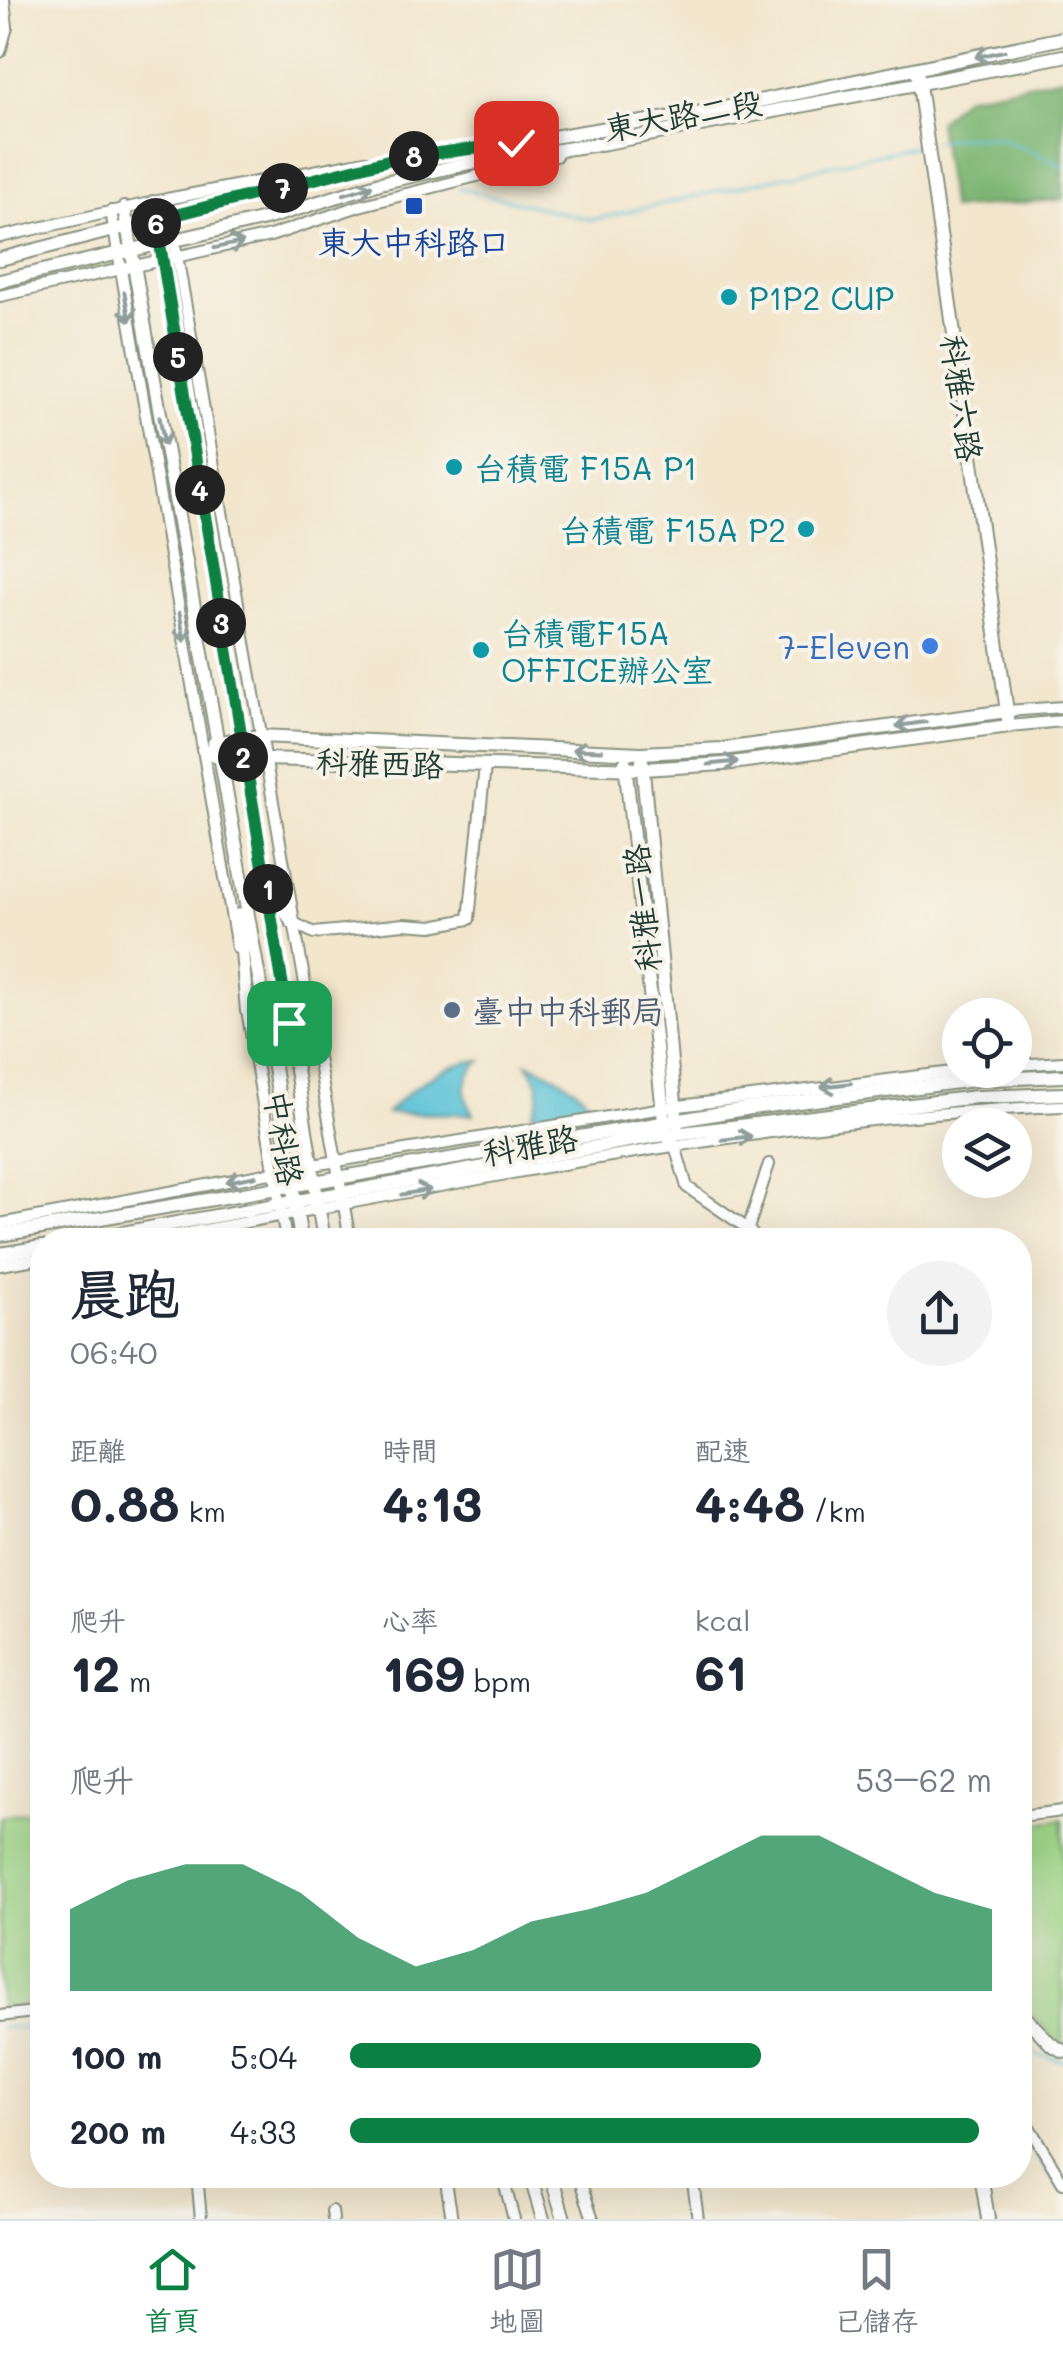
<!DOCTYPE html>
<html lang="zh-TW">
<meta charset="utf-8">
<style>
body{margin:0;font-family:Mali,"LXGW WenKai TC",sans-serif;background:#f2f2f3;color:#1f2937;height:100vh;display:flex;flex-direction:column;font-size:38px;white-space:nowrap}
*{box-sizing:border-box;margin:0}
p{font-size:32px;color:#747a83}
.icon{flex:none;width:55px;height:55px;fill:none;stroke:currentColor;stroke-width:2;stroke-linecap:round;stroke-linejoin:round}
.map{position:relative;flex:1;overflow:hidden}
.drawer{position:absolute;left:30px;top:1228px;width:1002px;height:960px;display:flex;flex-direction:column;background:#fff;border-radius:40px;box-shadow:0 10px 40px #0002}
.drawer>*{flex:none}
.fabs{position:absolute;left:942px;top:998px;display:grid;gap:20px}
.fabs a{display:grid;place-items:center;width:90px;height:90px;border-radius:50%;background:#fff;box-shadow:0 10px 40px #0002;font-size:50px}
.pin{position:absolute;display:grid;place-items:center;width:85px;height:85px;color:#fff;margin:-42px;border-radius:20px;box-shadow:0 5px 15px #0006}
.km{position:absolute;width:50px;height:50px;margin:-25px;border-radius:50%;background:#222;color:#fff;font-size:28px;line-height:50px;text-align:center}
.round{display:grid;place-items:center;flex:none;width:105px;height:105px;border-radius:52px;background:#f2f2f3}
.head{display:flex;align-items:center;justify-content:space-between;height:170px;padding:0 40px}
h1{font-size:55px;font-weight:700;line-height:75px}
.stats{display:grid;grid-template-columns:repeat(3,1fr);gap:15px;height:170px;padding:10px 40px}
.stats div{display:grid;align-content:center}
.stats b{font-size:50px;font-weight:700}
.stats small{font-size:28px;font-weight:400}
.stats p{font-size:28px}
.chart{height:280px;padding:20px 40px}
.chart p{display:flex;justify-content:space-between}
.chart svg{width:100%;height:180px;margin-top:10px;fill:#0b8043;opacity:.7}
ul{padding:0 40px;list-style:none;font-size:32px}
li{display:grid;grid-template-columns:160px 120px 1fr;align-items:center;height:75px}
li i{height:25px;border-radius:12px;background:#0b8043}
.dock{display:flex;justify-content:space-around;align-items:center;height:140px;border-top:2px solid #e0e1e3;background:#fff;font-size:28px;color:#747a83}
.dock a{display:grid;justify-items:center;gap:5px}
.dock .on{color:#0b8043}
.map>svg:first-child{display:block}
.green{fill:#9cd486;stroke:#5e885d;stroke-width:2.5}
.forest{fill:#7db673;stroke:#4e7a54;stroke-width:2.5}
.water{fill:#5bc3d7;stroke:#3d8086;stroke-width:2.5}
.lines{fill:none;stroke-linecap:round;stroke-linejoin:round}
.stream{stroke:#5bc3d7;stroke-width:2.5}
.minor-casing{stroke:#889280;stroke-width:14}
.tertiary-casing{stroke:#889280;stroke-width:16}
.minor{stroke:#fff;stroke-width:10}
.tertiary{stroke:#fff;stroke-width:12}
.oneway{stroke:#8f9e9a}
.route-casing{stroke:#fff;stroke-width:20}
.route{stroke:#0b8043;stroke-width:12}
.transit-dot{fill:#1a4fb4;stroke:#f7f3e8;stroke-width:4}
.culture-dot{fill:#0f9aa8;stroke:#f7f3e8;stroke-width:4}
.shop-dot{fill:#3f7fe0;stroke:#f7f3e8;stroke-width:4}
.service-dot{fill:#5c6f8a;stroke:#f7f3e8;stroke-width:4}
.labels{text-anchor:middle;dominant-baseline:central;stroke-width:8;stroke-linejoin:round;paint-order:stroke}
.street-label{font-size:32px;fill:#1f3d34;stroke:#f7f3e8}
.transit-label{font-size:32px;fill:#164399;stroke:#f7f3e8}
.culture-label{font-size:32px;fill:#0d838f;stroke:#f7f3e8;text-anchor:start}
.shop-label{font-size:32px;fill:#366cbe;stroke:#f7f3e8;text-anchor:end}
.service-label{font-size:32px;fill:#4e5e75;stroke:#f7f3e8;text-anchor:start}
</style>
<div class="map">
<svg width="1063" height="2219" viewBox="0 0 1063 2219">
<rect width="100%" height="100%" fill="#f7f3e8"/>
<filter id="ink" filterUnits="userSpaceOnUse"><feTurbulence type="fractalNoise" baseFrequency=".01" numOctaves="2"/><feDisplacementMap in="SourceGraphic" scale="20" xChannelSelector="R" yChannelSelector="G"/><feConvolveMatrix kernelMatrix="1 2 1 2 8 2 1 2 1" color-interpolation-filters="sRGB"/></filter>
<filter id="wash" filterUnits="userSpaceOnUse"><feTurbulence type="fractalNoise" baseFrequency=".0048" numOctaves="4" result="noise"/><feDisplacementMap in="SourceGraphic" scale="40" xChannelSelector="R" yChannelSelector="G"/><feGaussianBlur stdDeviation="2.25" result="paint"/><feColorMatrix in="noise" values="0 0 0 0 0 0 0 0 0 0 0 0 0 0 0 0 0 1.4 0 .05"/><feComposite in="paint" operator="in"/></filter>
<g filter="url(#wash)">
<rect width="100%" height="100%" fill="#f2e6cd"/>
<!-- green -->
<path class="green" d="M42,1810V2003L0,2008V1817Z
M1063,1819V2045L1056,2042L1021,2003L1020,1826Z"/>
<!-- forest -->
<path class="forest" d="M1063,77V199L951,209L938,122L964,97Z"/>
<!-- water -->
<path class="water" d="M483,1060C463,1073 461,1095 473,1114L387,1113C413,1085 444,1063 483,1060Z
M527,1063C557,1074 579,1088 599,1113H532C544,1094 539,1080 527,1063Z"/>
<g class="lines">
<!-- stream -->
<path class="stream" d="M933,142C992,128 1010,141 1063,166
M459,188L592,220L920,145
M0,2027L42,2028
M1020,2035L1037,2055L1063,2061
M1020,2133L1063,2192
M203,2175L207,2219"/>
</g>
</g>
<g filter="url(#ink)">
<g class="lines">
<!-- minor casing -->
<g class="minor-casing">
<path id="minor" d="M0,52L7,27L4,0
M167,199L350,1240
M111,211L237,948
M0,237L167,199L366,161
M0,296L270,236L359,206L556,156
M1007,711L1063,707
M1009,726L1063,721
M292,922L314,933L404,924L432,926L469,919L485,766
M246,1004L286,1240
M1015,1065L1063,1062
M675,1146L687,1187L748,1229L757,1240
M0,1224L313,1165L663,1108L968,1070
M748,1229L769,1164
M148,1240C451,1186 755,1118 1063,1106
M0,1265L42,1258
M1020,1816L1063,1811
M0,2016L42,2011
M1020,2112L1063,2183
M197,2175L201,2219
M445,2175L452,2219
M502,2175L514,2219
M578,2175L593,2219
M692,2175L698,2219
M332,2211L333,2219"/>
</g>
<!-- tertiary casing -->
<g class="tertiary-casing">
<path id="tertiary" d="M153,202L324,1240
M124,208L269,1035L301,1240
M0,259L392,159L517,143L715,110L1063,38
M0,281L265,219L380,183L470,163L606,143L1063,56
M214,743L260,736L641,753L722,749L1007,711
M203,750L220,758L643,769L724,764L1009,726L917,70
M642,761L677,1124
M625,763L664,1121L667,1136L675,1146
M272,890L292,922
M239,915L247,1011
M0,1235L751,1108L974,1080L1063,1076
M83,1240L650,1137L976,1097L1063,1094
M0,1254L42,1247
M1020,2012L1051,2044L1063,2051
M530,2175L543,2219
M551,2175L564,2219
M981,2175L988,2219"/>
</g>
<!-- minor -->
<use href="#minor" class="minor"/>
<!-- tertiary -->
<use href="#tertiary" class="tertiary"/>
</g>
<!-- one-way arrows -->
<defs><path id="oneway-shaft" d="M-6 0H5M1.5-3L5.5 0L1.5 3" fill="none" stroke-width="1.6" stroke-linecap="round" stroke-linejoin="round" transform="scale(2.5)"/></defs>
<g class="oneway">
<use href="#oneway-shaft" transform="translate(990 54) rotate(168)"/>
<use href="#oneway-shaft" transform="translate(358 190) rotate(-17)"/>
<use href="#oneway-shaft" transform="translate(229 245) rotate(-12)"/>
<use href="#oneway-shaft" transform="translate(127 307) rotate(80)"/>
<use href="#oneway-shaft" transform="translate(162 431) rotate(80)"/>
<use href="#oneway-shaft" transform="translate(182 627) rotate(80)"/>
<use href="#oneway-shaft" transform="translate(911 724) rotate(172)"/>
<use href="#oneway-shaft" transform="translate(587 750) rotate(-178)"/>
<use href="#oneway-shaft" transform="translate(723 763) rotate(-6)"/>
<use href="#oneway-shaft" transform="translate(836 1085) rotate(173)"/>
<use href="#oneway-shaft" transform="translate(737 1138) rotate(-7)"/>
<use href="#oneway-shaft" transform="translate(241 1179) rotate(169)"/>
<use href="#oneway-shaft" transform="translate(416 1192) rotate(-10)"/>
</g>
</g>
<g class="lines" filter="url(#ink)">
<!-- route casing -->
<g class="route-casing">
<path id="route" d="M289,1023L156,220L392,159L516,143"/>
</g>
<!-- route -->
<use href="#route" class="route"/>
</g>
<!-- markers -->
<rect class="transit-dot" x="404" y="196" width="20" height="20" rx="5"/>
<g class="culture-dot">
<circle cx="729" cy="297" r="10"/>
<circle cx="454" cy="467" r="10"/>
<circle cx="806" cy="529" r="10"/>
<circle cx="481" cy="650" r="10"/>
</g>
<circle class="shop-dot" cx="930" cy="646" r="10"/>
<circle class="service-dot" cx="452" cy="1010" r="10"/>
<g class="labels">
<!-- street labels -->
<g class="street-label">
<text transform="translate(683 114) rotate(-10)">東大路二段</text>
<text transform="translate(963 398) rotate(82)">科雅六路</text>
<text transform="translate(380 762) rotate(2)">科雅西路</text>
<text transform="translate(641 908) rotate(-96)">科雅一路</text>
<text transform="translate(285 1138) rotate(81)">中科路</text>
<text transform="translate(530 1144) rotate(-10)">科雅路</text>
</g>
<!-- transit labels -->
<g class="transit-label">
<text x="414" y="241">東大中科路口</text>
</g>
<!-- culture labels -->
<g class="culture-label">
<text x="749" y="297">P1P2 CUP</text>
<text x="474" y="467">台積電 F15A P1</text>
<text x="786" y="529" text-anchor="end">台積電 F15A P2</text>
<text x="501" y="632">台積電F15A<tspan x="501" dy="37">OFFICE辦公室</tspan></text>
</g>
<!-- shop labels -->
<g class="shop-label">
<text x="910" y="646">7-Eleven</text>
</g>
<!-- service labels -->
<g class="service-label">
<text x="472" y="1010">臺中中科郵局</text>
</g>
</g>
</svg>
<div class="fabs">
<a><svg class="icon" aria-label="locate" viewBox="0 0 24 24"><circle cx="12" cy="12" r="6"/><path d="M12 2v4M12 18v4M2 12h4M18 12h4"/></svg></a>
<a><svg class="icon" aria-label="layers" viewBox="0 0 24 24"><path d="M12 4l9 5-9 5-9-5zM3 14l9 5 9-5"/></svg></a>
</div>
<div class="pin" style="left:289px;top:1023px;background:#1e9e55"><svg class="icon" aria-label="arrive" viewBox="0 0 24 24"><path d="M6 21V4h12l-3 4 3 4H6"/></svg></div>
<div class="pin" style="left:516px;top:143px;background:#d93025"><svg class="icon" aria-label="check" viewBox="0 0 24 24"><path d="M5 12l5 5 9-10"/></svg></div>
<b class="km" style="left:268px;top:889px">1</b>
<b class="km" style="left:243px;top:757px">2</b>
<b class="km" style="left:221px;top:623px">3</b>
<b class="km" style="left:200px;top:490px">4</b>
<b class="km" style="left:178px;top:357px">5</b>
<b class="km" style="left:156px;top:223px">6</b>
<b class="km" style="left:283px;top:188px">7</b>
<b class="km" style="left:414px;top:156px">8</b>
<section class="drawer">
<div class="head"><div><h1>晨跑</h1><p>06:40</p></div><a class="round"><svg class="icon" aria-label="share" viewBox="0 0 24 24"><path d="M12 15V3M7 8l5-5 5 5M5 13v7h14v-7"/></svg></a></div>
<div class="stats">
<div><p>距離</p><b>0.88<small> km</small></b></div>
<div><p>時間</p><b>4:13</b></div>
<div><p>配速</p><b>4:48<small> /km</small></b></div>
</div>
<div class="stats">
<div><p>爬升</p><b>12<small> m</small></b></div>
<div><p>心率</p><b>169<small> bpm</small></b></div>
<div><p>kcal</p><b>61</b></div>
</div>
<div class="chart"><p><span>爬升</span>53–62 m</p>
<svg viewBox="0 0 160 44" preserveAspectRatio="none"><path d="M0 44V24L10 17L20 13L30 13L40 20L50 31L60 38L70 34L80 27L90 24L100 20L110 13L120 6L130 6L140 13L150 20L160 24V44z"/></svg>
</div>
<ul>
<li><b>100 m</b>5:04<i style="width:64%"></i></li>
<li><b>200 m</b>4:33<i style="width:98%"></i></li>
</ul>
</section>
</div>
<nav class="dock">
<a class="on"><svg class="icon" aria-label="home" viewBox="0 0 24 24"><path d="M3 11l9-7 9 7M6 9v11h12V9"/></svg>首頁</a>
<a><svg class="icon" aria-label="map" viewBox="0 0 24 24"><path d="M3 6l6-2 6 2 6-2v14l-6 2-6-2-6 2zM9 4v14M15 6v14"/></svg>地圖</a>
<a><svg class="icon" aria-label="saved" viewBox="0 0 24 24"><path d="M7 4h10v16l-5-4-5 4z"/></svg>已儲存</a>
</nav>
